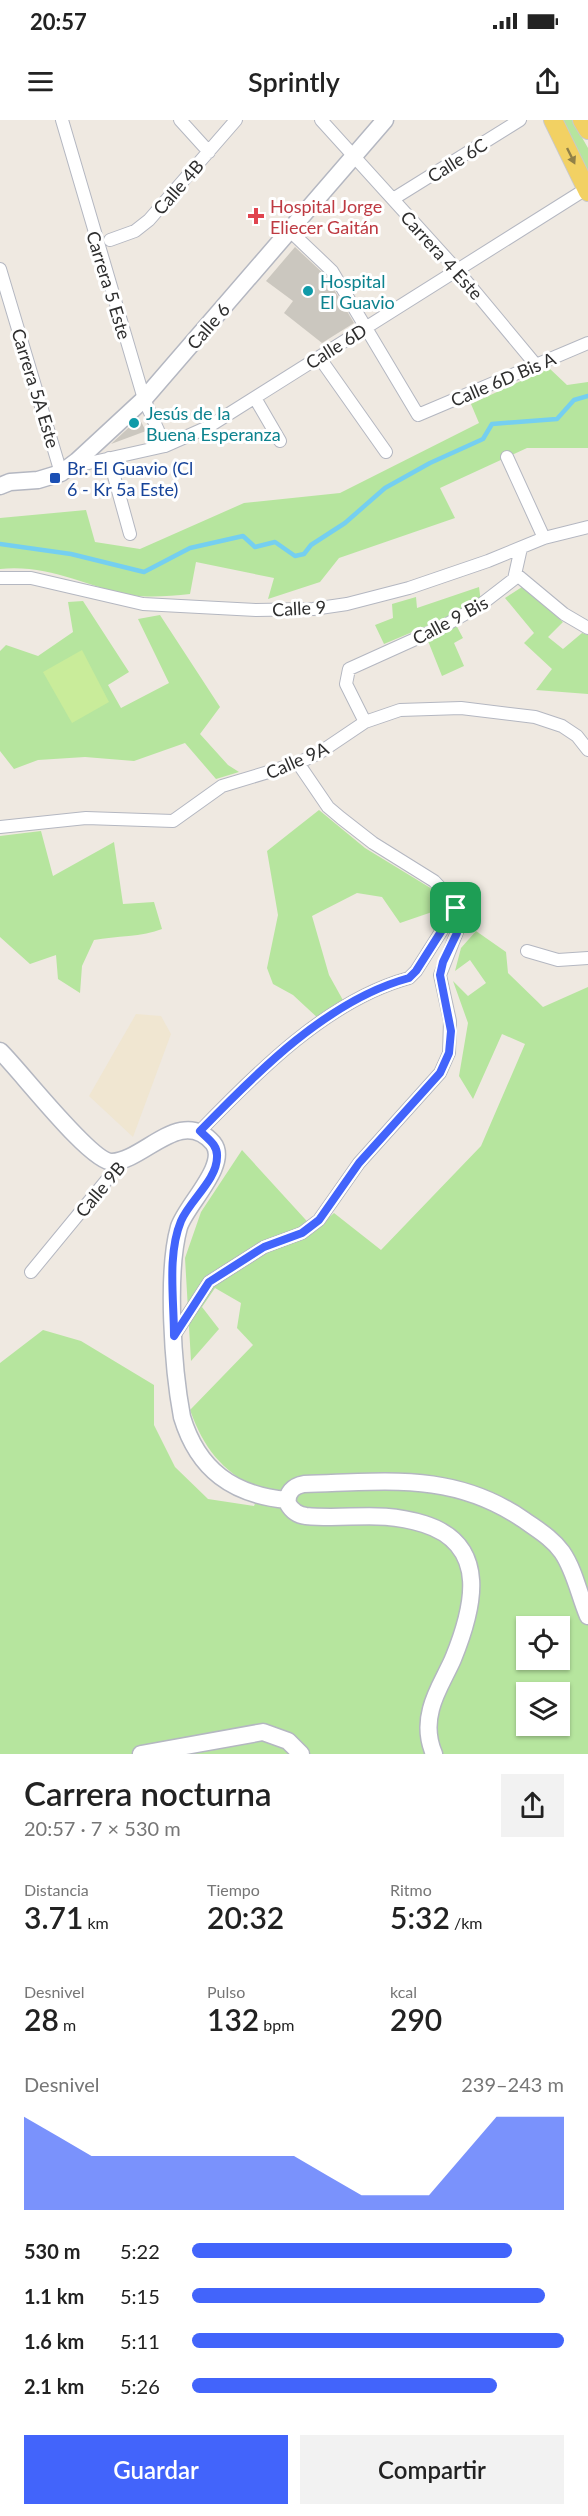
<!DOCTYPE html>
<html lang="es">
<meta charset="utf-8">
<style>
body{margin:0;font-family:Lato,sans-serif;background:#f2f2f2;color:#222;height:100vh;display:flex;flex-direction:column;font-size:22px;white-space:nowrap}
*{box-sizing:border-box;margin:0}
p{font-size:20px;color:#767676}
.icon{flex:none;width:33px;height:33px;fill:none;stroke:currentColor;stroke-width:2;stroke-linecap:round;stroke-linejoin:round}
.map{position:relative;height:1634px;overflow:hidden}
.sheet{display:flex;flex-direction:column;background:#fff;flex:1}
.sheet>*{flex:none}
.fabs{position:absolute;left:516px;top:1496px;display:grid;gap:12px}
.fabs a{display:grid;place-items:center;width:54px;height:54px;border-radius:0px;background:#fff;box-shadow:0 2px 4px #0004;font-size:30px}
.pin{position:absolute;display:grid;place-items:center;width:51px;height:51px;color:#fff;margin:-26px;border-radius:12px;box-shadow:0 3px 9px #0006}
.round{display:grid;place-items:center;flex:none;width:63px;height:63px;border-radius:0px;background:#f2f2f2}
.headline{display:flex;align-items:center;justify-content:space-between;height:102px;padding:0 24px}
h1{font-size:33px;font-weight:600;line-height:45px}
.stats{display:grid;grid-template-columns:repeat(3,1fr);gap:9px;height:102px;padding:6px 24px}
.stats div{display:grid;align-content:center}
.stats b{font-size:30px;font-weight:600}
.stats small{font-size:16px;font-weight:400}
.stats p{font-size:16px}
.chart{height:168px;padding:12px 24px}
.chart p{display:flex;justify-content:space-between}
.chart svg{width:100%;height:108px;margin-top:6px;fill:#4264fb;opacity:.7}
.cta{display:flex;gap:12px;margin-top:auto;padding:12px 24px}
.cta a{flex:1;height:69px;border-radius:0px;background:#4264fb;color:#fff;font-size:24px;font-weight:600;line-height:69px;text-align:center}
.cta a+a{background:#f2f2f2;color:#222}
ul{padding:0 24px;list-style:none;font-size:20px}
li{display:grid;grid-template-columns:96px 72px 1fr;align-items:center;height:45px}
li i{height:15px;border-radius:8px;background:#4264fb}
.status{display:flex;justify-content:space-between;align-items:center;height:42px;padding:0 30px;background:#fff;direction:ltr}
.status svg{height:16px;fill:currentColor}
header{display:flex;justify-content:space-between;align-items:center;height:78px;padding:0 24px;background:#fff;font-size:27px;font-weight:600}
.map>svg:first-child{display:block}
.education{fill:#f0e6d1}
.green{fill:#b6e59e;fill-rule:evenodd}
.pitch{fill:#c9ec9a}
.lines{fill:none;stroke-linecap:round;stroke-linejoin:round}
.stream{stroke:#75cff0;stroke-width:4.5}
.building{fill:#cbc7bf}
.street-casing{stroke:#b4b7c1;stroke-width:14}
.secondary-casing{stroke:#b4b7c1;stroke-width:19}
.primary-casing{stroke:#c9c9c9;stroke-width:20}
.street{stroke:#fff;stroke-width:12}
.secondary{stroke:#fff;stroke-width:16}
.primary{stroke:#f2d163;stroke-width:18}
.oneway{fill:#908048}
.route-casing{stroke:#fff;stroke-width:12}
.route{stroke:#4264fb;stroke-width:8}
.health-dot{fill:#e0444e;stroke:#fff;stroke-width:2}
.culture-dot{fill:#0f9aa8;stroke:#fff;stroke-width:2}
.transit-dot{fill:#1a4fb4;stroke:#fff;stroke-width:2}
.labels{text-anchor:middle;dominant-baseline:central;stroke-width:6;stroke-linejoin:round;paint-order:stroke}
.street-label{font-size:18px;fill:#2e2e2e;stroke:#fff}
.health-label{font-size:18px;fill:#be3a42;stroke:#fff;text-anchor:start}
.culture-label{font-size:18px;fill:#0d838f;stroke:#fff;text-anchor:start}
.transit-label{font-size:18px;fill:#164399;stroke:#fff;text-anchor:start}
</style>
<div class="status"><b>20:57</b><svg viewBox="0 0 49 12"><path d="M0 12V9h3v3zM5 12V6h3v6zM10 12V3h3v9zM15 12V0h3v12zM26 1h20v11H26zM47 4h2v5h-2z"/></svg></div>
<header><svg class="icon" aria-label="menu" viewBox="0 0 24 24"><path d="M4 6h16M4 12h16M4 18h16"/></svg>Sprintly<svg class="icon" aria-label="share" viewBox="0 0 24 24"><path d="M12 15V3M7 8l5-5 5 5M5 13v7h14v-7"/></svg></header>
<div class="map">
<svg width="588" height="1634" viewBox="0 0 588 1634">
<rect width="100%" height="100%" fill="#efe9e1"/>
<!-- education -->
<path class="education" d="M136,894L161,896L171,914L133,1017L89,976Z"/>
<!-- green -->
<path class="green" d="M561,0H572L588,28V55Z
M549,248L567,265L588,262V328H527L440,368L455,398L339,438L320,462L268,479L274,458L196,442L190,474C170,476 150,478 130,475C85,466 48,444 0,449V398L86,390L95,422L140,429L244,383L340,373L479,303L471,284Z
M479,467L481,483L384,524L375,505L393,498L392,484L416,477L417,488Z
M522,467L563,502L548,517L563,529L582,513L588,515V574L536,570L552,549L524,523L534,513L505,478Z
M83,481L129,552L108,565L121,588L169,563L138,499L160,495L220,587L200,614L228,645L239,652L216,659L185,623L134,641L85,637L38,640L14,649L0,631V531L6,525L38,536L73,512L68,482Z
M455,503L463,518L454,523L464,546L442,556L426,516Z
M319,690L365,728L437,772L450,786L446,795L435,791L400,803L382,777L357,773L312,796L329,855L344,882L320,900L293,875L273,864L267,848L278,795L267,731Z
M41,711L53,756L114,722L123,784L154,782L162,809C143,817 115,816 94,820L82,846L80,873L58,859L56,835L30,844L0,817V716Z
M476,811L506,832L508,853L543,887L588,867V1634H0V1243L43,1210L81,1221L154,1265V1305L175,1347L208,1379L254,1386L260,1371C222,1350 205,1331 190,1290L253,1225L237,1208L241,1183L215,1168L202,1187L219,1209L191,1241L185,1138L201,1092L242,1030L315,1110L334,1093L381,1130L481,1026L525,924L502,914L473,979L459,956L468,903L453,861L468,876L486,863L470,840L455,851L461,828ZM526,1506H560V1539H526ZM526,1572H560V1605H526Z"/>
<!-- pitch -->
<path class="pitch" d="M82,530L109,582L72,603L43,552Z"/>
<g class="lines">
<!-- stream -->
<path class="stream" d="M0,424L71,434L144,452L190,428L243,416L255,427L275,422L295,436L304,434L311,425L345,403L385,368L430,343L483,319L492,304L557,299L574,280L588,276"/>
</g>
<!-- building -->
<path class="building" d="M295,127L326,156L354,203L322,223L284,193L293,181L266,161Z
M139,298L146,311L111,324Z"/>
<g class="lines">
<!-- street casing -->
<g class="street-casing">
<path id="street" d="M62,0L144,279L165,326
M180,0L209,32
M321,0L457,150L536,245
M393,79L520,0
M290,111L332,151L418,295L588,223
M110,120L135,111L149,100L236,0
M0,149L61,353
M319,237L386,332
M255,278L280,321
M507,337L544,418
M109,338L130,414
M71,347L165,326L208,307L586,69
M516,454L564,494L588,508
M0,458H31L143,484L256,490L313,489L347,484L409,468L488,441L544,418L588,407
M365,602L346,564L349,549L442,507L479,486L514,459L521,428
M0,707L86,698L173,701L222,666L298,643L319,633L365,602L400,590L461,588L535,597L562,606L577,616L588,630
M527,831L558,840L588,838
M200,1011C257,952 328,880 409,858L416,851L456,788
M31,1152L124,1039
M174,1216L209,1162L264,1127L302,1113L319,1100L359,1043L440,953L449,933L450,901L440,855L459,807L458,794L452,780L434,761L373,723L341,698L328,687L298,643"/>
</g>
<!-- secondary casing -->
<g class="secondary-casing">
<path id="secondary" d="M0,366L10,362L38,360L61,353L77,341L144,279L385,0
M0,931C20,950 90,1042 112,1042C144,1041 181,986 213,1023C230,1044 186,1085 179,1107C166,1153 173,1249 182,1297C198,1350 233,1375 287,1380
M141,1634L263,1612L288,1621L301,1634
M434,1634C428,1620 427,1604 431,1589C435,1572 446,1555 453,1539C473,1490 491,1425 424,1404C380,1390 349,1400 306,1396C298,1395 292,1391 288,1384C286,1373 293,1366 304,1364C385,1362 453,1351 524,1400C538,1410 552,1418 562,1432C575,1451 579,1475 588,1496"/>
</g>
<!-- primary casing -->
<g class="primary-casing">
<path id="primary" d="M553,0L588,72
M582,0L588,10"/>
</g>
<!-- street -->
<use href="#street" class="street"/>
<!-- secondary -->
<use href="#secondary" class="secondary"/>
<!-- primary -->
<use href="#primary" class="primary"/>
</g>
<!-- one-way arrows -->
<defs><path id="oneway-solid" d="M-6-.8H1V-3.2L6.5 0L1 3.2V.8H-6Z" transform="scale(1.5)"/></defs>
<use class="oneway" href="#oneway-solid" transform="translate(571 36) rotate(64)"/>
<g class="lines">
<!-- route casing -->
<g class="route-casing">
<path id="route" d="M456,788L457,813L443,842L440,855L451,911L449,933L440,953L359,1043L319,1100L302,1113L264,1127L209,1162L174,1216C174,1179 167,1135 181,1101C190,1080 217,1060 217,1037C218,1025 208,1019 200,1011C257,952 328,880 409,858L416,851Z"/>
</g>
<!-- route -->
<use href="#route" class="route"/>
</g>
<!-- markers -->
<path class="health-dot" d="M253 87h6v6h6v6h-6v6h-6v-6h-6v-6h6z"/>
<g class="culture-dot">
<circle cx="308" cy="171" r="6"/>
<circle cx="134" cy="303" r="6"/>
</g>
<rect class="transit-dot" x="49" y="352" width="12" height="12" rx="3"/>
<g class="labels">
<!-- street labels -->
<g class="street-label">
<text transform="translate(457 40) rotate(-32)">Calle 6C</text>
<text transform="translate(178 67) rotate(-49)">Calle 4B</text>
<text transform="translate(442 135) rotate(48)">Carrera 4 Este</text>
<text transform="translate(109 165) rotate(73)">Carrera 5 Este</text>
<text transform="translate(208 206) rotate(-49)">Calle 6</text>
<text transform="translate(336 226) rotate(-32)">Calle 6D</text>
<text transform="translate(503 259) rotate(-23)">Calle 6D Bis A</text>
<text transform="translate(36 268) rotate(73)">Carrera 5A Este</text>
<text transform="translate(299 488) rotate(-3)">Calle 9</text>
<text transform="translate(450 500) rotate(-28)">Calle 9 Bis</text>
<text transform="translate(297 640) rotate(-24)">Calle 9A</text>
<text transform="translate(100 1069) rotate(-50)">Calle 9B</text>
</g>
<!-- health labels -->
<g class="health-label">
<text x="270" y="86">Hospital Jorge<tspan x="270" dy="21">Eliecer Gaitán</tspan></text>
</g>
<!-- culture labels -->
<g class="culture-label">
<text x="320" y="161">Hospital<tspan x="320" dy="21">El Guavio</tspan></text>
<text x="146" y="293">Jesús de la<tspan x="146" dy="21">Buena Esperanza</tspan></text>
</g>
<!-- transit labels -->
<g class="transit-label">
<text x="67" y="348">Br. El Guavio (Cl<tspan x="67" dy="21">6 - Kr 5a Este)</tspan></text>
</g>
</g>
</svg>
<div class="fabs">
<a><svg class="icon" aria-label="locate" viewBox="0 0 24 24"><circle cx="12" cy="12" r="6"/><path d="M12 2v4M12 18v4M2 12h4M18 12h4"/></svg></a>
<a><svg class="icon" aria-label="layers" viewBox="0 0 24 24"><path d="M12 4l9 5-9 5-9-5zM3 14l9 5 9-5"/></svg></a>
</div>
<div class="pin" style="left:456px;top:788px;background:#1e9e55"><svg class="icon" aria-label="arrive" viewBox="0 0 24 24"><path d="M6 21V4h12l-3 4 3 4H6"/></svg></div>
</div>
<section class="sheet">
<div class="headline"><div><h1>Carrera nocturna</h1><p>20:57 · 7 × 530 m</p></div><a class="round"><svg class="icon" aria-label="share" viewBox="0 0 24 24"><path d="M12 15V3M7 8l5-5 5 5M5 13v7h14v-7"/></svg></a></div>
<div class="stats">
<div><p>Distancia</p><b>3.71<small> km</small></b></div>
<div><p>Tiempo</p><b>20:32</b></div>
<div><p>Ritmo</p><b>5:32<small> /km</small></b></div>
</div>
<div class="stats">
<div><p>Desnivel</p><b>28<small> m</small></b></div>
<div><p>Pulso</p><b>132<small> bpm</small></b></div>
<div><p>kcal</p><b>290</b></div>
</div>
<div class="chart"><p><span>Desnivel</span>239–243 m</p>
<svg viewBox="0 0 160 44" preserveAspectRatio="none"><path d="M0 44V6L10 14L20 22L30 22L40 22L50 22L60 22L70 22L80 22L90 30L100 38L110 38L120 38L130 22L140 6L150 6L160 6V44z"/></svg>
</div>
<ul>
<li><b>530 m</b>5:22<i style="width:86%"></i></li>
<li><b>1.1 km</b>5:15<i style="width:95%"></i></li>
<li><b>1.6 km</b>5:11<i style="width:100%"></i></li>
<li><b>2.1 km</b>5:26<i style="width:82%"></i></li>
</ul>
<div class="cta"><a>Guardar</a><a>Compartir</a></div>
</section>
